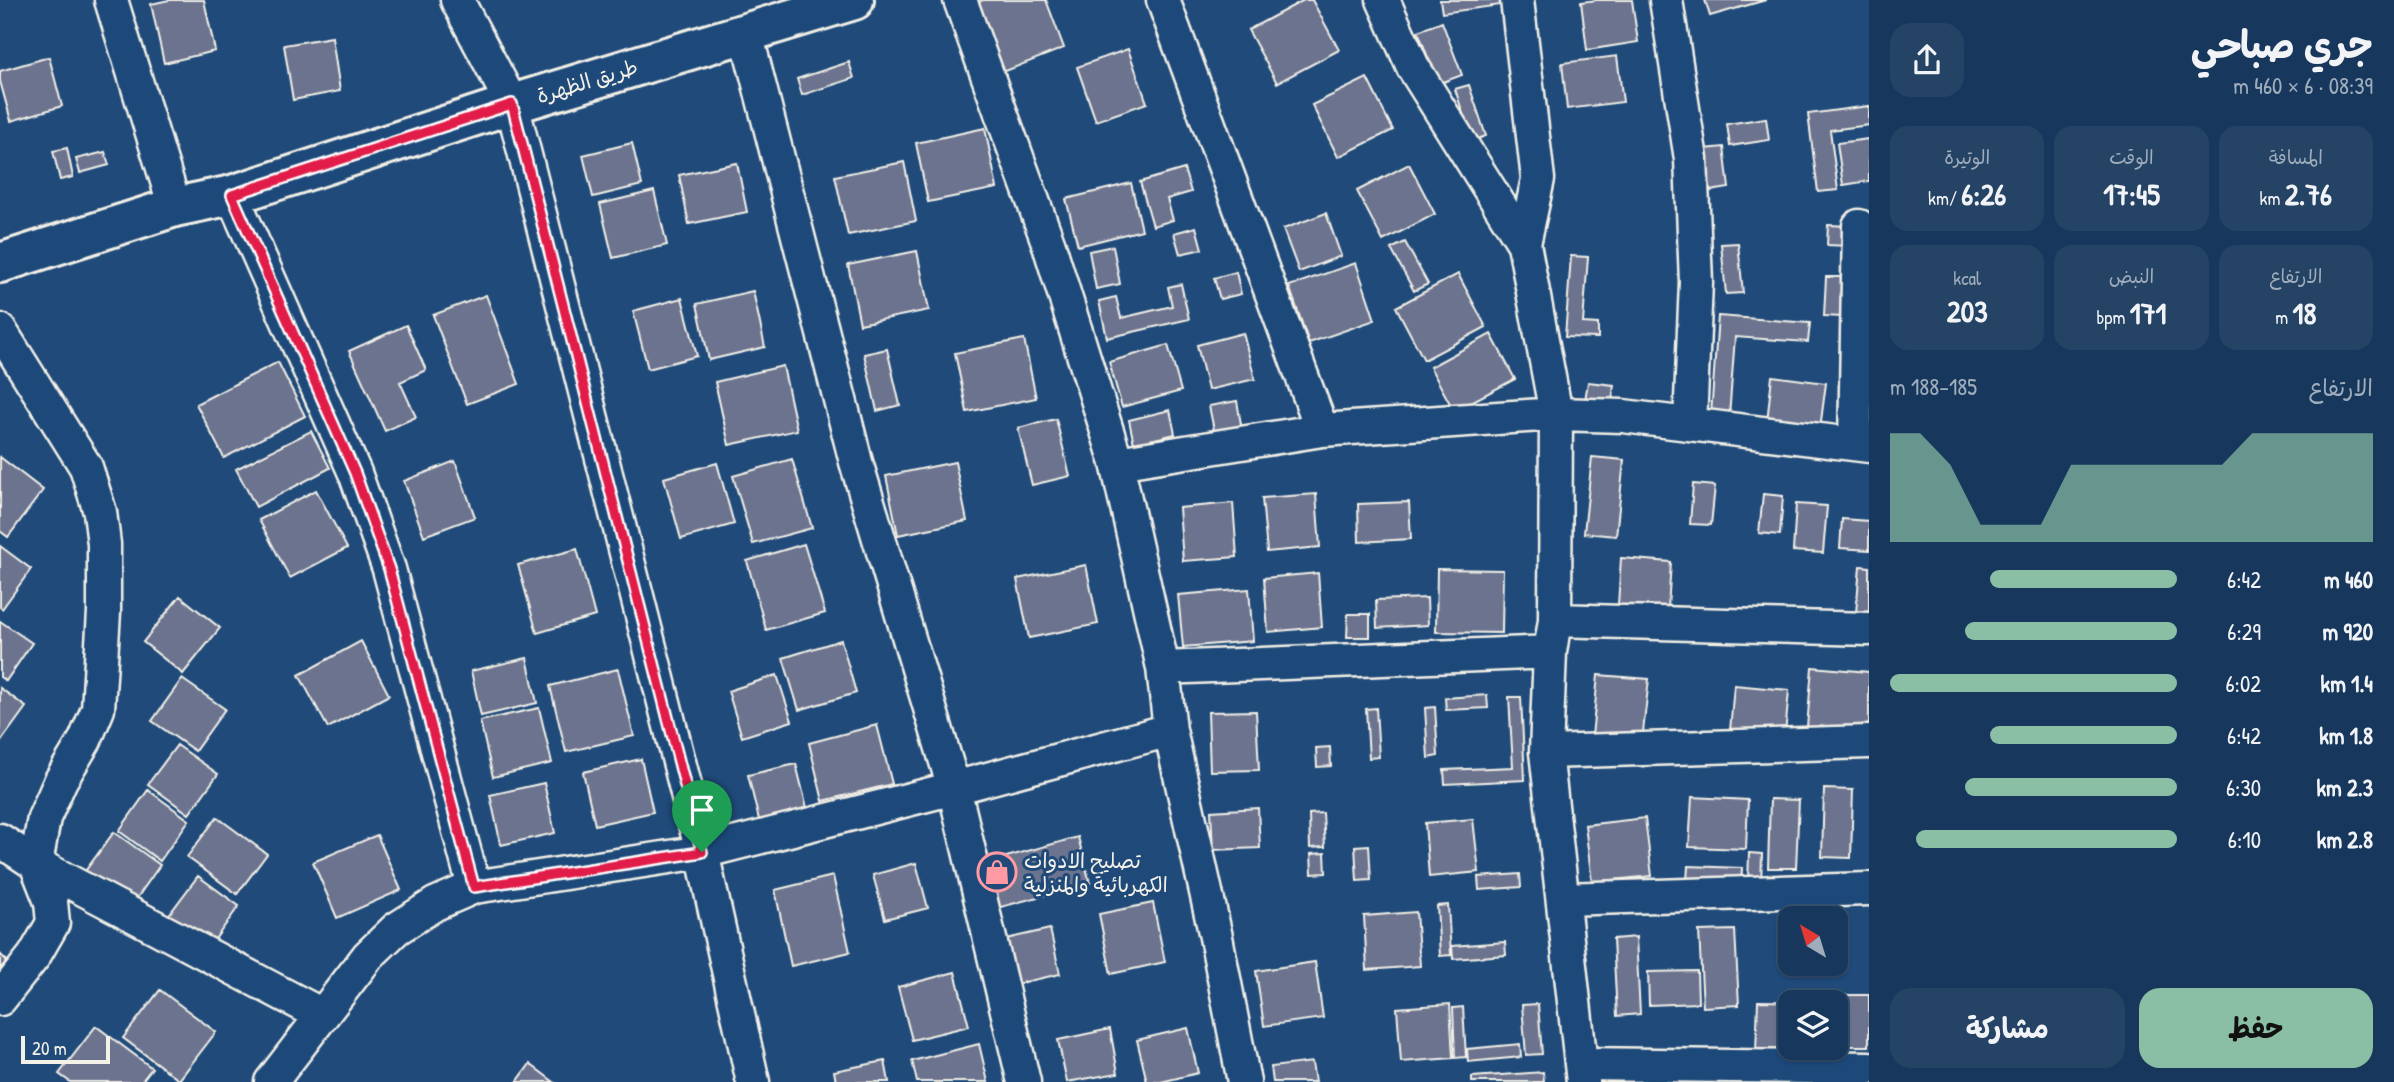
<!DOCTYPE html>
<html lang="ar">
<meta charset="utf-8">
<style>
body{margin:0;font-family:"Patrick Hand","Playpen Sans Arabic",sans-serif;background:#244365;color:#f1f3f6;direction:rtl;height:100vh;display:flex;flex-direction:column;font-size:26px;white-space:nowrap}
*{box-sizing:border-box;margin:0}
p{font-size:23px;color:#9eacbb}
.icon{flex:none;width:38px;height:38px;fill:none;stroke:currentColor;stroke-width:2;stroke-linecap:round;stroke-linejoin:round}
.map{position:relative;flex:1;overflow:hidden;direction:ltr}
.sheet{display:flex;flex-direction:column;background:#17385c;width:525px}
.sheet>*{flex:none}
.needle{width:46px;rotate:322deg}
.buttons{position:absolute;left:1778px;top:906px;display:grid;gap:14px}
.buttons a{display:grid;place-items:center;width:70px;height:70px;border-radius:14px;background:#17385c;box-shadow:0 2px 5px #0004,0 0 0 2px #365272;font-size:35px}
.scale{position:absolute;left:21px;bottom:18px;width:89px;box-sizing:border-box;padding-left:7px;border:4px solid #f4f1e8;border-top:0;font-size:19px;line-height:24px;white-space:nowrap;color:#f4f1e8;-webkit-text-stroke:5px #1f4a7a;paint-order:stroke}
.pin{position:absolute;display:grid;place-items:center;width:60px;height:60px;color:#fff;margin:-72px -30px;border-radius:50% 50% 50% 0;rotate:-45deg;box-shadow:0 0 7px #0007}
.pin .icon{rotate:45deg}
.round{display:grid;place-items:center;flex:none;width:74px;height:74px;border-radius:21px;background:#244365}
.summary{display:flex;align-items:center;justify-content:space-between;height:119px;padding:0 21px}
h1{font-size:38px;font-weight:700;line-height:52px}
.figures{display:grid;grid-template-columns:repeat(3,1fr);gap:10px;height:119px;padding:7px 21px}
.figures div{display:grid;align-content:center;border-radius:18px;background:#244365;text-align:center}
.figures b{font-size:30px;font-weight:700}
.figures small{font-size:19px;font-weight:400}
.figures p{font-size:19px}
.chart{height:196px;padding:14px 21px}
.chart p{display:flex;justify-content:space-between}
.chart svg{width:100%;height:126px;margin-top:7px;fill:#8abfa5;opacity:.7}
.action{display:flex;gap:14px;margin-top:auto;padding:14px 21px}
.action a{flex:1;height:80px;border-radius:21px;background:#8abfa5;color:#111;font-size:28px;font-weight:700;line-height:80px;text-align:center}
.action a+a{background:#244365;color:#f1f3f6}
ul{padding:0 21px;list-style:none;font-size:23px}
li{display:grid;grid-template-columns:112px 84px 1fr;align-items:center;height:52px}
li i{height:18px;border-radius:9px;background:#8abfa5}
main{display:flex;flex:1;min-height:0}
.map>svg:first-child{display:block}
.building{fill:#6c738f;stroke:#f4f1e8;stroke-width:2}
.lines{fill:none;stroke-linecap:round;stroke-linejoin:round}
.street-casing{stroke:#f4f1e8;stroke-width:37}
.primary-casing{stroke:#f4f1e8;stroke-width:44}
.street{stroke:#1f4a7a;stroke-width:32}
.primary{stroke:#1f4a7a;stroke-width:38}
.route-casing{stroke:#fff;stroke-width:14}
.route{stroke:#e11d48;stroke-width:9}
.labels{text-anchor:middle;dominant-baseline:central;stroke-width:6;stroke-linejoin:round;paint-order:stroke}
.street-label{font-size:21px;fill:#f4f1e8;stroke:#1f4a7a}
.poi-label{font-size:21px;fill:#f4f1e8;stroke:#1f4a7a;text-anchor:start}
</style>
<main>
<section class="sheet">
<div class="summary"><div><h1>جري صباحي</h1><p>08:39 · 6 × 460 m</p></div><a class="round"><svg class="icon" aria-label="share" viewBox="0 0 24 24"><path d="M12 15V3M7 8l5-5 5 5M5 13v7h14v-7"/></svg></a></div>
<div class="figures">
<div><p>المسافة</p><b>2.76<small> km</small></b></div>
<div><p>الوقت</p><b>17:45</b></div>
<div><p>الوتيرة</p><b>6:26<small> /km</small></b></div>
</div>
<div class="figures">
<div><p>الارتفاع</p><b>18<small> m</small></b></div>
<div><p>النبض</p><b>171<small> bpm</small></b></div>
<div><p>kcal</p><b>203</b></div>
</div>
<div class="chart"><p><span>الارتفاع</span>185–188 m</p>
<svg viewBox="0 0 160 44" preserveAspectRatio="none"><path d="M0 44V6L10 6L20 17L30 38L40 38L50 38L60 17L70 17L80 17L90 17L100 17L110 17L120 6L130 6L140 6L150 6L160 6V44z"/></svg>
</div>
<ul>
<li><b>460 m</b>6:42<i style="width:65%"></i></li>
<li><b>920 m</b>6:29<i style="width:74%"></i></li>
<li><b>1.4 km</b>6:02<i style="width:100%"></i></li>
<li><b>1.8 km</b>6:42<i style="width:65%"></i></li>
<li><b>2.3 km</b>6:30<i style="width:74%"></i></li>
<li><b>2.8 km</b>6:10<i style="width:91%"></i></li>
</ul>
<div class="action"><a>حفظ</a><a>مشاركة</a></div>
</section>
<div class="map">
<svg width="1869" height="1082" viewBox="0 0 1869 1082">
<rect width="100%" height="100%" fill="#1f4a7a"/>
<filter id="ink" filterUnits="userSpaceOnUse"><feTurbulence type="fractalNoise" baseFrequency=".0143" numOctaves="2"/><feDisplacementMap in="SourceGraphic" scale="14" xChannelSelector="R" yChannelSelector="G"/><feConvolveMatrix kernelMatrix="1 2 1 2 8 2 1 2 1" color-interpolation-filters="sRGB"/></filter>
<g filter="url(#ink)">
<!-- building -->
<path class="building" d="M169,0H204L215,51L164,63L151,4Z
M983,0H1046L1064,48L1003,72L976,3Z
M1304,0H1312L1339,50L1277,83L1248,30Z
M1440,0H1501V5L1442,13Z
M1597,0H1632L1638,42L1587,50L1581,2Z
M1705,0H1766L1710,16Z
M1442,22L1462,75L1438,84L1418,31Z
M332,37L340,91L293,100L284,45Z
M1128,49L1147,103L1096,121L1077,67Z
M1617,56L1623,102L1567,109L1562,63Z
M49,57L62,106L11,121L0,81V71Z
M849,62L854,78L802,95L797,79Z
M1367,78L1393,130L1338,157L1312,105Z
M1469,85L1486,136L1472,141L1455,89Z
M1869,106V125L1830,130L1838,190L1818,192L1808,114Z
M1766,118L1769,140L1730,146L1727,124Z
M985,128L997,188L928,202L916,143Z
M1869,139V181L1843,185L1837,143Z
M632,143L642,185L593,197L583,155Z
M1724,147L1729,188L1710,191L1705,149Z
M67,148L73,177L60,180L53,151Z
M105,152L109,165L80,173L76,159Z
M904,162L916,221L848,235L835,176Z
M737,163L747,212L689,224L679,175Z
M1409,164L1435,214L1383,241L1357,191Z
M1184,169L1191,192L1167,199L1173,220L1153,226L1140,182Z
M1131,183L1142,230L1078,246L1066,199Z
M654,191L667,245L613,258L600,204Z
M1326,213L1341,256L1299,272L1283,229Z
M1828,225L1849,226L1848,246L1827,245Z
M1196,227L1202,249L1180,254L1174,233Z
M1405,242L1428,284L1414,291L1391,249Z
M1738,243L1743,293L1726,294L1721,244Z
M1113,246L1120,284L1096,289L1089,251Z
M917,251L929,310L860,324L848,265Z
M1571,256L1588,257L1583,323L1598,324V338L1565,337Z
M1356,263L1375,320L1309,343L1289,286Z
M1236,272L1241,294L1220,299L1214,278Z
M1458,274L1486,327L1424,360L1396,307Z
M1826,277H1845L1842,317L1824,316Z
M1181,284L1189,319L1107,338L1099,301L1116,297L1121,318L1172,306L1168,287Z
M753,291L765,347L709,360L697,304Z
M486,295L519,384L467,404L433,315Z
M682,298L697,356L648,369L633,311Z
M1718,316L1810,323L1808,342L1735,337L1729,417L1711,415Z
M406,325L426,370L400,382L416,417L385,431L349,351Z
M1243,333L1255,379L1208,390L1197,345Z
M1491,334L1515,379L1454,411L1430,367Z
M1024,339L1036,398L967,412L955,353Z
M1168,345L1181,391L1122,407L1109,362Z
M887,349L900,405L877,411L864,354Z
M278,362L305,416L224,458L196,404Z
M783,366L797,430L729,445L715,382Z
M1772,376L1826,383L1820,429L1767,422Z
M1588,382L1614,385L1611,409L1584,406Z
M1237,401L1242,430L1215,435L1209,406Z
M1170,410L1175,434L1134,444L1129,420Z
M1056,419L1070,476L1032,485L1018,428Z
M311,431L330,468L256,507L236,469Z
M0,457L43,490L8,537L0,531Z
M1592,457L1624,460L1616,536L1584,533Z
M792,459L812,528L753,544L733,476Z
M455,461L475,517L424,536L404,481Z
M955,462L967,521L898,535L886,476Z
M717,463L734,524L681,539L664,478Z
M1693,484L1715,486L1711,525L1690,524Z
M316,490L347,548L290,578L259,520Z
M1316,494L1320,547L1267,552L1262,498Z
M1763,494L1783,496L1780,535L1759,533Z
M1409,502L1411,539L1359,542L1358,504Z
M1233,503L1237,557L1183,561L1179,508Z
M1796,504L1827,506L1823,553L1793,551Z
M1842,519L1869,521V550L1840,548Z
M804,544L825,613L766,630L747,561Z
M0,546L31,569L2,609L0,607Z
M577,549L595,616L537,633L518,565Z
M1621,558L1671,562L1668,608L1618,605Z
M1086,565L1098,624L1029,638L1017,579Z
M1860,566L1869,567V614L1856,613Z
M1437,569L1503,570L1502,633L1436,632Z
M1318,573L1322,627L1268,632L1264,578Z
M1249,589L1253,641L1183,647L1178,595Z
M180,596L220,628L183,674L143,642Z
M1427,598L1428,625L1377,628L1376,600Z
M1348,614H1370V637H1347Z
M0,621L32,643L6,681L0,677Z
M841,640L856,693L799,710L783,658Z
M361,641L389,695L328,728L299,675Z
M527,658L537,703L481,716L471,671Z
M1812,667L1869,672V732L1807,727Z
M618,669L634,736L566,752L550,686Z
M777,675L792,721L742,737L728,691Z
M1598,675L1649,679L1642,741L1592,737Z
M182,679L225,709L195,751L152,721Z
M1734,685L1789,690L1785,735L1730,731Z
M0,688L26,707L0,743Z
M1487,695L1488,708L1446,710L1445,698Z
M1509,697H1521L1525,780L1445,784L1444,770L1513,767Z
M1435,707L1438,756L1428,758L1425,708Z
M539,708L552,763L493,777L480,721Z
M1376,708L1379,757L1369,758L1366,709Z
M1256,711L1259,770L1210,771L1208,712Z
M877,725L892,784L823,801L809,743Z
M177,745L218,774L189,814L148,784Z
M1330,747L1331,766L1317,767L1316,748Z
M641,759L653,812L595,825L583,772Z
M796,764L808,812L760,824L748,775Z
M544,783L555,833L501,845L490,795Z
M1824,789L1853,790L1851,858L1822,857Z
M148,790L189,820L160,861L119,831Z
M1692,797L1748,800L1746,849L1689,847Z
M1770,799L1799,800L1796,868H1768Z
M1258,808L1260,848L1213,850L1211,811Z
M1323,813L1325,847L1310,848L1309,814Z
M217,817L267,854L237,894L187,857Z
M1645,818L1652,876L1592,882L1585,825Z
M1473,819L1479,872L1429,877L1425,823Z
M114,832L160,865L130,908L83,874Z
M377,835L401,890L337,918L313,862Z
M1078,837L1090,883L997,908L985,863Z
M1369,845L1371,880L1357,881L1355,846Z
M1325,853L1326,873L1312,874L1311,854Z
M1749,853L1762,854L1761,885H1748Z
M916,863L928,908L885,919L873,875Z
M1688,866L1742,868L1741,884L1687,881Z
M1520,874L1521,887L1479,890L1478,877Z
M198,876L239,906L210,946L168,916Z
M833,876L850,952L791,966L775,890Z
M1153,903L1165,962L1111,974L1099,914Z
M1448,905L1451,955L1440,956L1437,906Z
M1416,912L1420,966L1367,970L1364,916Z
M1050,929L1060,974L1016,984L1006,939Z
M1735,930L1739,1005L1703,1007L1699,931Z
M1636,937L1640,1014L1617,1016L1613,939Z
M1505,942L1506,955L1453,959L1452,946Z
M0,954L7,961L0,969Z
M1315,962L1323,1018L1264,1026L1256,971Z
M1697,971L1698,1003L1649,1005L1648,972Z
M955,972L969,1026L912,1040L898,987Z
M160,990L216,1032L179,1080L123,1038Z
M1845,995H1869V1046H1845Z
M1758,1001L1829,1002L1790,1003V1048H1828V1054L1756,1052Z
M1450,1004L1453,1058L1401,1062L1397,1008Z
M1538,1004L1542,1054L1526,1055L1522,1005Z
M1463,1007L1466,1057L1455,1058L1453,1008Z
M96,1026L152,1068L141,1082H70L59,1074Z
M1188,1028L1198,1073L1161,1082H1147L1137,1040Z
M1110,1029L1118,1073L1067,1082L1058,1040Z
M979,1044L988,1082H917L912,1061Z
M1520,1044L1521,1057L1468,1062L1467,1049Z
M885,1061L889,1082H836L834,1071Z
M1312,1062L1315,1082H1273L1271,1067Z
M530,1064L554,1082H517Z
M1543,1072L1544,1082H1472V1077Z"/>
<g class="lines">
<!-- street casing -->
<g class="street-casing">
<path id="street" d="M111,0L175,207
M457,0L512,104L702,852L753,1082
M960,0L1049,245L1117,463L1163,668L1170,730L1216,937L1244,1082
M1163,0L1322,430
M1383,0L1413,67L1524,244L1556,414L1555,620L1550,652L1546,752L1583,1082
M1517,0L1538,179L1524,244
M1666,0L1691,159L1696,282L1690,423
M746,33L856,462L954,788L1024,1082
M232,195L355,473L389,569L474,887
M0,330L86,467L100,512L104,544V612L98,709L85,740L61,780L44,818L36,864L322,1015
M1855,444L1859,226
M1117,463L1322,430L1556,414L1623,416L1869,446
M1555,620L1869,629
M1163,668L1550,652
M1546,752L1869,742
M0,840L36,864L51,902L53,923L34,956L0,999
M1563,899L1869,889
M1582,1064L1869,1068
M271,1082L368,956L396,929L435,904L474,887L702,852L954,788L1170,730"/>
</g>
<!-- primary casing -->
<g class="primary-casing">
<path id="primary" d="M0,263L175,207L232,195L512,104L854,0"/>
</g>
<!-- street -->
<use href="#street" class="street"/>
<!-- primary -->
<use href="#primary" class="primary"/>
</g>
</g>
<g class="lines" filter="url(#ink)">
<!-- route casing -->
<g class="route-casing">
<path id="route" d="M512,104L702,852L474,887L389,569L355,473L232,195Z"/>
</g>
<!-- route -->
<use href="#route" class="route"/>
</g>
<!-- icons -->
<defs>
<g id="shop-ring" transform="scale(2.0125)"><circle r="9.5" fill="#1f4a7a" stroke="#ff9aa2" stroke-width="1.5"/><path d="M-5-2.5h2.3a2.7 3.5 0 0 1 5.4 0H5L5.5 6h-11ZM-1.5-2.5h3a1.5 2.3 0 0 0-3 0Z" fill="#ff9aa2"/></g>
</defs>
<g fill-rule="evenodd">
<use href="#shop-ring" x="997" y="872"/>
</g>
<g class="labels">
<!-- street labels -->
<g class="street-label">
<text transform="translate(587 81) rotate(-17)">طريق الظهرة</text>
</g>
<!-- poi labels -->
<g class="poi-label">
<text x="1024" y="860">تصليح الادوات<tspan x="1024" dy="24">الكهربائية والمنزلية</tspan></text>
</g>
</g>
</svg>
<div class="buttons">
<a><svg class="needle" viewBox="-14 -14 28 28"><path d="M0-13l5 13h-10z" fill="#e53935"/><path d="M0 13l5-13h-10z" fill="#9eacbb"/></svg></a>
<a><svg class="icon" aria-label="layers" viewBox="0 0 24 24"><path d="M12 4l9 5-9 5-9-5zM3 14l9 5 9-5"/></svg></a>
</div>
<div class="scale">20 m</div>
<div class="pin" style="left:702px;top:852px;background:#1e9e55"><svg class="icon" aria-label="arrive" viewBox="0 0 24 24"><path d="M6 21V4h12l-3 4 3 4H6"/></svg></div>
</div>
</main>
